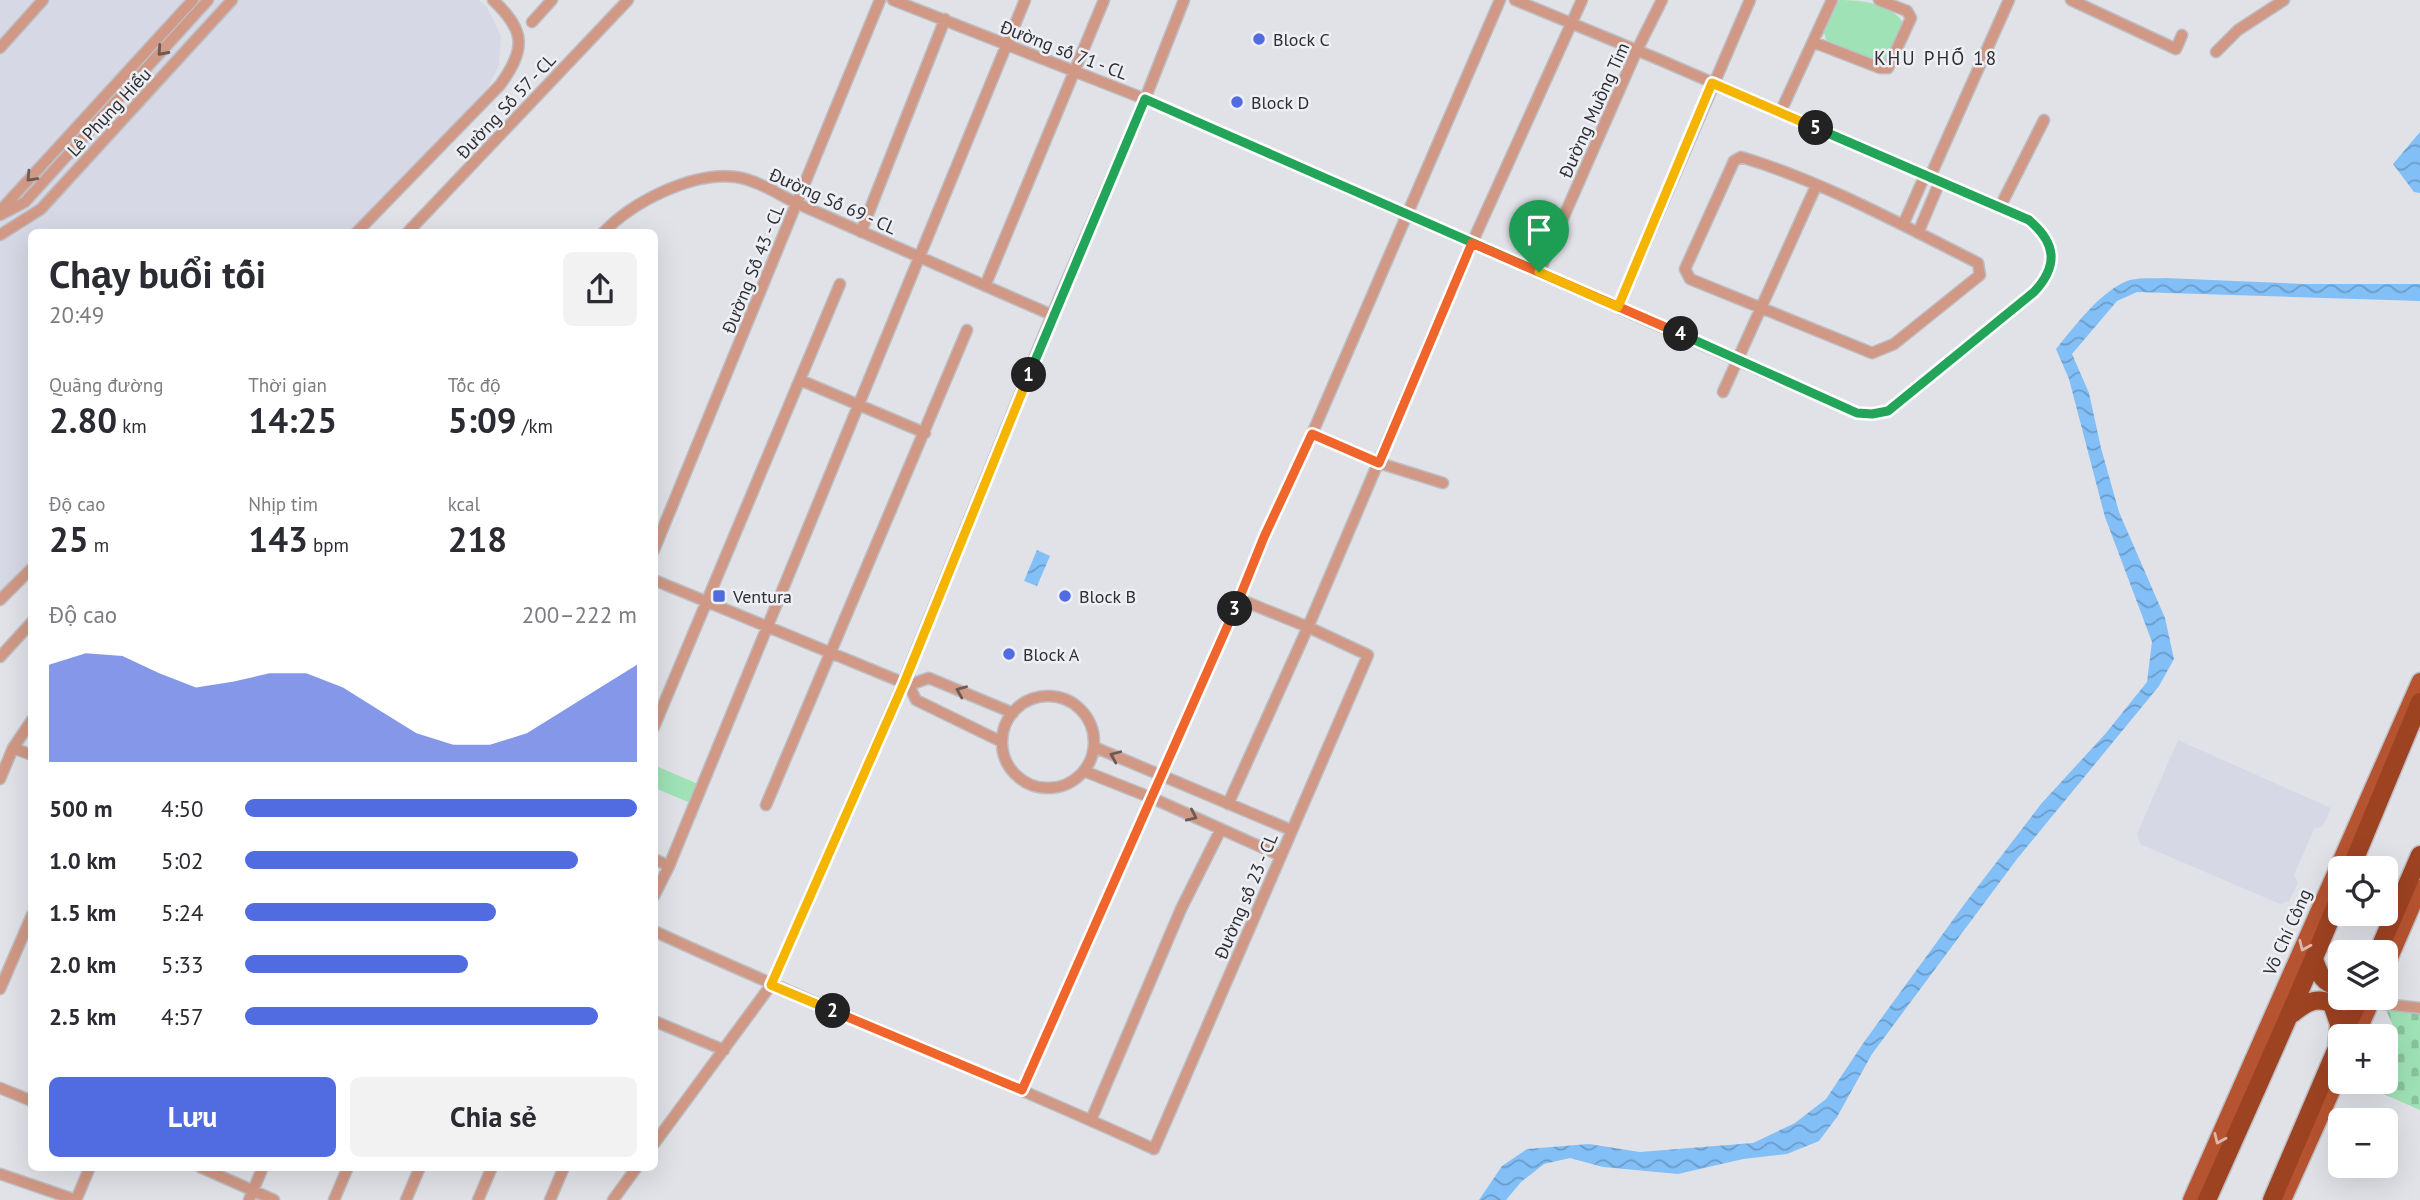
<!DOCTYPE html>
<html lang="vi">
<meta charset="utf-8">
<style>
body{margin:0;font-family:"PT Sans",sans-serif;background:#f2f2f3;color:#2b2b33;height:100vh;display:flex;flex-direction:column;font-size:26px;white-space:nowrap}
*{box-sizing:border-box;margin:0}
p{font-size:23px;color:#7c7c81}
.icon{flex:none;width:38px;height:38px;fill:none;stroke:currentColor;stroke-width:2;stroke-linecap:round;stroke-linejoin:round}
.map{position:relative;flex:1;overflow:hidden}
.sheet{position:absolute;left:28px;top:229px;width:630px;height:942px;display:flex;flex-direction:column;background:#fff;border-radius:10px;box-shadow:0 7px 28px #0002}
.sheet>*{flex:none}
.controls{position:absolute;left:2328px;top:856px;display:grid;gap:14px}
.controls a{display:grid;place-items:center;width:70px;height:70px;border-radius:10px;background:#fff;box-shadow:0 7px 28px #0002;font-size:35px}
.pin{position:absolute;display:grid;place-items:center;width:60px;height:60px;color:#fff;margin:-72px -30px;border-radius:50% 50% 50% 0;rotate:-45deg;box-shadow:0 0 7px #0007}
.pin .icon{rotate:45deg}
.km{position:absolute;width:35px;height:35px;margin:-18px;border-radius:50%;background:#222;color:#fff;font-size:19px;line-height:35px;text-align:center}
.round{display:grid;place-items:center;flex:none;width:74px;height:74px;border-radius:10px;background:#f2f2f3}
.headline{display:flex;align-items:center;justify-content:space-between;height:119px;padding:0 21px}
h1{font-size:38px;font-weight:700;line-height:52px}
.stats{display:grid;grid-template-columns:repeat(3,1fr);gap:10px;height:119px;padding:7px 21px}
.stats div{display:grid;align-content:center}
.stats b{font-size:35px;font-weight:700}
.stats small{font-size:19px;font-weight:400}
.stats p{font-size:19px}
.chart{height:196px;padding:14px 21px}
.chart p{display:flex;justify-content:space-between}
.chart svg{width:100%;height:126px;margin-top:7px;fill:#516ce1;opacity:.7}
.button{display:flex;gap:14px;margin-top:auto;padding:14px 21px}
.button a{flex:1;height:80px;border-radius:10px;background:#516ce1;color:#fff;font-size:28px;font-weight:700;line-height:80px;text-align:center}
.button a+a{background:#f2f2f3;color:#2b2b33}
ul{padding:0 21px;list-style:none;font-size:23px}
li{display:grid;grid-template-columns:112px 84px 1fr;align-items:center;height:52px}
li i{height:18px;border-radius:9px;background:#516ce1}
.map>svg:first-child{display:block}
.built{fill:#d6d8e5}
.green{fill:#9fe2b6}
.cemetery{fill:url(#cemetery-stones)}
.water{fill:url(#water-waves)}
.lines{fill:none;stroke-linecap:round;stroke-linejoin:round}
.street-casing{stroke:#bdbec3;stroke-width:13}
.primary-casing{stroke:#bdbec3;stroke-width:19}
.highway-casing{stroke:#bdbec3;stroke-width:21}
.street{stroke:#d09885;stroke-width:10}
.primary{stroke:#b65330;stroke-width:16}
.highway{stroke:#9e4322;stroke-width:18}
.oneway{stroke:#6f5953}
.oneway2{stroke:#dab8b0}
.split-1-casing{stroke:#fff;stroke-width:14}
.split-2-casing{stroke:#fff;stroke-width:14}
.split-3-casing{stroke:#fff;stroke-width:14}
.split-4-casing{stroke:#fff;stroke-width:14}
.split-5-casing{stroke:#fff;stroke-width:14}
.split-6-casing{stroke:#fff;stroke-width:14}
.split-1{stroke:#22a559;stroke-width:9}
.split-2{stroke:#f5b400;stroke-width:9}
.split-3{stroke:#f0652b;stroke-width:9}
.split-4{stroke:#f0652b;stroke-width:9}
.split-5{stroke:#22a559;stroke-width:9}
.split-6{stroke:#f5b400;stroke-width:9}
.poi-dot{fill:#516ce1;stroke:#eeeff5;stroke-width:2.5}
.labels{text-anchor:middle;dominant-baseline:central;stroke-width:5;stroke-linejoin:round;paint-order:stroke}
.poi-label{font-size:18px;fill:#2f2f31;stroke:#eeeff5;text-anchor:start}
.street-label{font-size:18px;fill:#2f2f31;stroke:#eeeff5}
.neighbourhood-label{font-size:19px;letter-spacing:2px;fill:#2f2f31;stroke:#eeeff5}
</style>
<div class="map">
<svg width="2420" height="1200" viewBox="0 0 2420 1200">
<defs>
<pattern id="cemetery-stones" width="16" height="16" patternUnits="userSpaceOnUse" patternTransform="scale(1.75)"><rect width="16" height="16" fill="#9fe2b6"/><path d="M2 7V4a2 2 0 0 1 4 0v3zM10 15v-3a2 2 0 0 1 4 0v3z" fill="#89c29d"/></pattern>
<pattern id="water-waves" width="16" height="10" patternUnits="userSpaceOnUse" patternTransform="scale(1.75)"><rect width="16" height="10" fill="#82bff7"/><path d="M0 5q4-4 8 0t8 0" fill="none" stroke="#6b9cc9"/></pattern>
</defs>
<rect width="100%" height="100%" fill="#e1e2e8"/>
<!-- built -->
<path class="built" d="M0,0H479L487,7L501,36L499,65L488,88L351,233H32L31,560L0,592Z
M2178,740L2331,808L2323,826L2314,829L2294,875L2298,883L2289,901L2280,904L2140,844L2137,834Z"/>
<!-- green -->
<path class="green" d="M1839,0C1861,0 1892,3 1904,24L1885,62L1879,63L1826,40L1824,32Z
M654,765L698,784L690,803L655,788Z"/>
<!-- cemetery -->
<path class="cemetery" d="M2386,1010L2420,1012V1110L2356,1082H2385V1050L2395,1030Z"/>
<!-- water -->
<path class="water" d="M2420,132V193L2414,192L2393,164Z
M2165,278L2305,284H2420V301L2137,292L2117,301L2072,354L2089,393L2101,448L2119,512L2165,618L2174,659L2159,686L2017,859L1872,1054L1837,1117L1819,1141L1787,1154L1743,1159L1678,1174L1603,1167L1570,1158L1544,1164L1521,1182L1506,1200H1479L1502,1166L1527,1149L1589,1144L1640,1152L1753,1143L1795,1123L1826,1099L1864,1042L1966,902L2041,804L2106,733L2147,682L2152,642L2105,517L2069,379L2056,349C2073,328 2101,291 2127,281C2138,277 2154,279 2165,278Z
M1037,550L1050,556L1037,586L1024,581Z"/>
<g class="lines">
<!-- street casing -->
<g class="street-casing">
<path id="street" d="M893,0L1145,99L1857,413L1872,414L1888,411L2034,292C2059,266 2056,243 2029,220L1658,59L1515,0
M2071,0L2176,49L2182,35
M532,22L552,0
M1813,42L1880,68H1888L1911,18L1907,11L1879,0
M0,48L43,0
M2216,52L2238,30L2284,0
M1780,113L1832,0
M1741,157C1822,181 1902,225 1978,263L1980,275L1894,344L1872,353L1690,279L1685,269L1734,161Z
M1930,177L2009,0
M2000,207L2044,120
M0,211L193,0
M0,215L25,202L208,0
M1903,225L1925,175
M861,232L945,19
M356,233L500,85C526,49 526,31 493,0
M407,233L628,0
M603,233C632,202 693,171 736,177C757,180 778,194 796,203L1052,315
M1918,233L1940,181
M0,235L41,209L232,0
M1539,273L1637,50L1662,0
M985,286L1104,0
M1618,307L1750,0
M800,380L925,433
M1723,392L1816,186
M1312,434L1379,463L1443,483
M654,550L880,0
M654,580L909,685L916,700L1002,742
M0,600L32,568
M0,657L32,622
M909,685L929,678L1013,713
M1002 742a46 46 0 1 1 92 0a46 46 0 1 1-92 0Z
M654,727L840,284
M1094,747L1291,830
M13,748L32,755
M1084,771L1152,798L1281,856
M0,779L13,748L32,720
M1228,804L1308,627L1472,243L1582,0
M766,805L967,330
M654,859L669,866
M654,896L669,866L1025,0
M654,931C820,1008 989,1073 1154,1149L1368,655L1308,627L1239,599
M0,989L32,915
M2366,1002L2420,1008
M654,1021L724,1050
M0,1088L32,1101
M1022,1090L1239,599L1264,537L1312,434L1500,0
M1091,1120L1181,909L1221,829
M654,1144L771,985L903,683L1052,315L1145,99L1184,0
M200,1167L274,1200
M0,1174L76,1200
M76,1200L90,1167
M249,1200L263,1167
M334,1200L348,1167
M406,1200L420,1167
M478,1200L492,1167
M550,1200L564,1167
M613,1200L637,1167"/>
</g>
<!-- primary casing -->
<g class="primary-casing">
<path id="primary" d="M2385,969L2420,888
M2356,1036L2373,998
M2191,1200L2420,681
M2283,1200L2340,1073"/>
</g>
<!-- highway casing -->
<g class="highway-casing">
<path id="highway" d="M2351,868L2420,702
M2378,952L2420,855
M2314,959C2319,974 2323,984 2340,987
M2292,1014C2305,1003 2316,996 2332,1004L2339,1024L2337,1047
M2342,1036L2360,998
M2207,1200C2252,1099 2298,998 2340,896
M2272,1200L2340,1041"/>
</g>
<!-- street -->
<use href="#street" class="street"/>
<!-- primary -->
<use href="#primary" class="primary"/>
<!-- highway -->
<use href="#highway" class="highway"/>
</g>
<!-- one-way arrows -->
<defs><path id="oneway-chevron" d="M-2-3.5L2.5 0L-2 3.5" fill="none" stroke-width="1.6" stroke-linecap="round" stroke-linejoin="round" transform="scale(1.75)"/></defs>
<g class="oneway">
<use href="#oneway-chevron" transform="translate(162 51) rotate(132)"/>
<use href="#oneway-chevron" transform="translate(31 177) rotate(133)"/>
<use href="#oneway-chevron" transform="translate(961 691) rotate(-157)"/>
<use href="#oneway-chevron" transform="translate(1115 756) rotate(-157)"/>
<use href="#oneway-chevron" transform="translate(1192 816) rotate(25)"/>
</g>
<g class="oneway2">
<use href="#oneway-chevron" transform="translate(2304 946) rotate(114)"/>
<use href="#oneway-chevron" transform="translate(2219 1139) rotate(114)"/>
</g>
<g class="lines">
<!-- split-1 casing -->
<g class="split-1-casing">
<path id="split-1" d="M1029,375L1145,99L1539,272"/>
</g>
<!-- split-2 casing -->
<g class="split-2-casing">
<path id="split-2" d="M833,1011L771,985L904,683L1029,375"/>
</g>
<!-- split-3 casing -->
<g class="split-3-casing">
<path id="split-3" d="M833,1011L1022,1090L1235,609"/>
</g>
<!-- split-4 casing -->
<g class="split-4-casing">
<path id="split-4" d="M1235,609L1264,537L1312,434L1379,463L1472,243L1681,334"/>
</g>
<!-- split-5 casing -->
<g class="split-5-casing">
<path id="split-5" d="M1681,334L1857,413L1872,414L1888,411L2034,292C2059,265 2056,243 2029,220L1816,128"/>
</g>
<!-- split-6 casing -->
<g class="split-6-casing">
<path id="split-6" d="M1539,272L1618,307L1712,83L1816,128"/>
</g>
<!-- split-1 -->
<use href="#split-1" class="split-1"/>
<!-- split-2 -->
<use href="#split-2" class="split-2"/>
<!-- split-3 -->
<use href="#split-3" class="split-3"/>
<!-- split-4 -->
<use href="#split-4" class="split-4"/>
<!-- split-5 -->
<use href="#split-5" class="split-5"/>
<!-- split-6 -->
<use href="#split-6" class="split-6"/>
</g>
<!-- markers -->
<g class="poi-dot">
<circle cx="1259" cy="39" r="7"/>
<circle cx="1237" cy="102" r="7"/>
<rect x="712" y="589" width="14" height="14" rx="3.5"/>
<circle cx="1065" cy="596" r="7"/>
<circle cx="1009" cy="654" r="7"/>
</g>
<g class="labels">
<!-- poi labels -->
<g class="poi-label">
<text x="1273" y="39">Block C</text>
<text x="1251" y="102">Block D</text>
<text x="733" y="596">Ventura</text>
<text x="1079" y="596">Block B</text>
<text x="1023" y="654">Block A</text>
</g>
<!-- street labels -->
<g class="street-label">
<text transform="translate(1064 50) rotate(21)">Đường số 71 - CL</text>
<text transform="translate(506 106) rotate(-47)">Đường Số 57 - CL</text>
<text transform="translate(1594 110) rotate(-66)">Đường Muồng Tím</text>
<text transform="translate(109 112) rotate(-47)">Lê Phụng Hiểu</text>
<text transform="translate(833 201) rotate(24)">Đường Số 69 - CL</text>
<text transform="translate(753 269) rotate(-68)">Đường Số 43 - CL</text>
<text transform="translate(1246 896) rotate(-67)">Đường số 23 - CL</text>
<text transform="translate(2287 932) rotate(-66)">Võ Chí Công</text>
</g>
<!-- neighbourhood labels -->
<g class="neighbourhood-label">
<text x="1936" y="58">KHU PHỐ 18</text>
</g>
</g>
</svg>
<div class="controls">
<a><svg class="icon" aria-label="locate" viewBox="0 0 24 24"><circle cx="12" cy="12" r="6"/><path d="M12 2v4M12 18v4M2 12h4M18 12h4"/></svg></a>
<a><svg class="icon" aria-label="layers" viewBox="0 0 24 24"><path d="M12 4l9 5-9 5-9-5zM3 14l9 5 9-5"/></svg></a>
<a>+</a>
<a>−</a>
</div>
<div class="pin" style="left:1539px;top:272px;background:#1e9e55"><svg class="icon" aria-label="arrive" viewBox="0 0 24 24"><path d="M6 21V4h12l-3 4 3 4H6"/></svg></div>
<b class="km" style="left:1029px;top:375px">1</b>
<b class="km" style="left:833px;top:1011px">2</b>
<b class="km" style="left:1235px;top:609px">3</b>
<b class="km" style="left:1681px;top:334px">4</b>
<b class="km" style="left:1816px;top:128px">5</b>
<section class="sheet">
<div class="headline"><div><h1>Chạy buổi tối</h1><p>20:49</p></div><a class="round"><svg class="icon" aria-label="share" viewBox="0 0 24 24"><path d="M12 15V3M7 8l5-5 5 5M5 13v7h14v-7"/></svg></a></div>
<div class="stats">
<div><p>Quãng đường</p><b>2.80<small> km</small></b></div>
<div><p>Thời gian</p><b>14:25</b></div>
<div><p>Tốc độ</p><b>5:09<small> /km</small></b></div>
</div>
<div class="stats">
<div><p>Độ cao</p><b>25<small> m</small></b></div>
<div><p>Nhịp tim</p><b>143<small> bpm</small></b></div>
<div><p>kcal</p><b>218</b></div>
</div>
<div class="chart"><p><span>Độ cao</span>200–222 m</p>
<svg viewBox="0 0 160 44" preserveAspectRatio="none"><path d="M0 44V10L10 6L20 7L30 13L40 18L50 16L60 13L70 13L80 18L90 26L100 34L110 38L120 38L130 34L140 26L150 18L160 10V44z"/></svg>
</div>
<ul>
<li><b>500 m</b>4:50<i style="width:100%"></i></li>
<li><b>1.0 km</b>5:02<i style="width:85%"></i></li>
<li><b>1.5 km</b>5:24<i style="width:64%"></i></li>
<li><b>2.0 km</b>5:33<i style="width:57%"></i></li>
<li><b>2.5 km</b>4:57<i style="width:90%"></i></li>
</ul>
<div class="button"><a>Lưu</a><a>Chia sẻ</a></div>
</section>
</div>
